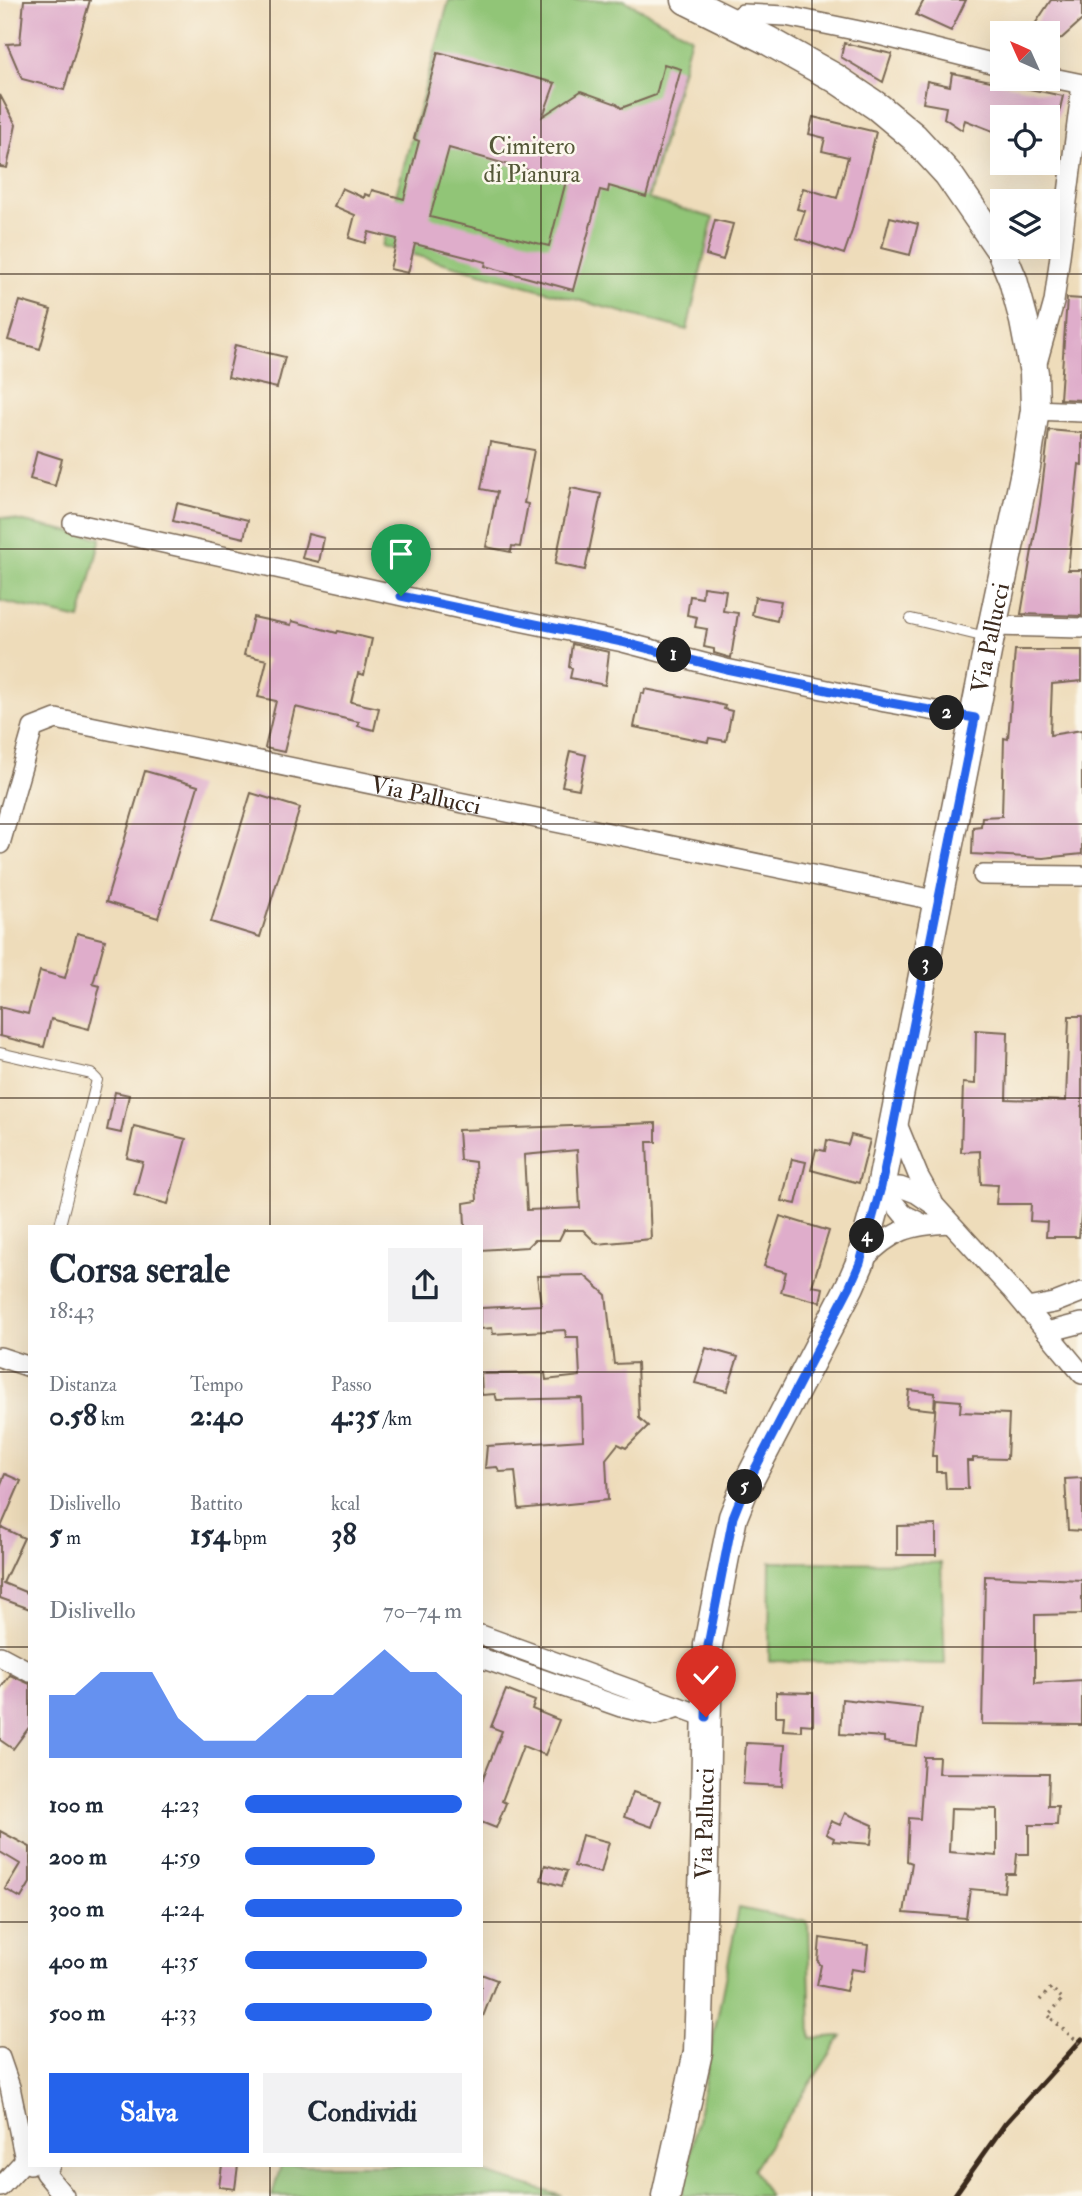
<!DOCTYPE html>
<html lang="it">
<meta charset="utf-8">
<style>
body{margin:0;font-family:"IM FELL Double Pica",serif;background:#f2f2f3;color:#1f2937;height:100vh;display:flex;flex-direction:column;font-size:26px;white-space:nowrap}
*{box-sizing:border-box;margin:0}
p{font-size:23px;color:#747a83}
.icon{flex:none;width:38px;height:38px;fill:none;stroke:currentColor;stroke-width:2;stroke-linecap:round;stroke-linejoin:round}
.map{position:relative;flex:1;overflow:hidden}
.details{position:absolute;left:28px;top:1225px;width:455px;height:942px;display:flex;flex-direction:column;background:#fff;border-radius:0px;box-shadow:0 7px 28px #0002}
.details>*{flex:none}
.needle{width:46px;rotate:315deg}
.tools{position:absolute;left:990px;top:21px;display:grid;gap:14px}
.tools a{display:grid;place-items:center;width:70px;height:70px;border-radius:0px;background:#fff;box-shadow:0 7px 28px #0002;font-size:35px}
.pin{position:absolute;display:grid;place-items:center;width:60px;height:60px;color:#fff;margin:-72px -30px;border-radius:50% 50% 50% 0;rotate:-45deg;box-shadow:0 0 7px #0007}
.pin .icon{rotate:45deg}
.km{position:absolute;width:35px;height:35px;margin:-18px;border-radius:50%;background:#222;color:#fff;font-size:19px;line-height:35px;text-align:center}
.round{display:grid;place-items:center;flex:none;width:74px;height:74px;border-radius:0px;background:#f2f2f3}
.overview{display:flex;align-items:center;justify-content:space-between;height:119px;padding:0 21px}
h1{font-size:38px;font-weight:800;line-height:52px}
.figures{display:grid;grid-template-columns:repeat(3,1fr);gap:10px;height:119px;padding:7px 21px}
.figures div{display:grid;align-content:center}
.figures b{font-size:30px;font-weight:800}
.figures small{font-size:19px;font-weight:400}
.figures p{font-size:19px}
.chart{height:196px;padding:14px 21px}
.chart p{display:flex;justify-content:space-between}
.chart svg{width:100%;height:126px;margin-top:7px;fill:#2563eb;opacity:.7}
.primary-button{display:flex;gap:14px;margin-top:auto;padding:14px 21px}
.primary-button a{flex:1;height:80px;border-radius:0px;background:#2563eb;color:#fff;font-size:28px;font-weight:800;line-height:80px;text-align:center}
.primary-button a+a{background:#f2f2f3;color:#1f2937}
ul{padding:0 21px;list-style:none;font-size:23px}
li{display:grid;grid-template-columns:112px 84px 1fr;align-items:center;height:52px}
li i{height:18px;border-radius:9px;background:#2563eb}
.map>svg:first-child{display:block}
.green{fill:#91c577;stroke:#66784a;stroke-width:2}
.building{fill:#dfadcb;fill-rule:evenodd}
.lines{fill:none;stroke-linecap:round;stroke-linejoin:round}
.lane-casing{stroke:#7a6855;stroke-width:12}
.street-casing{stroke:#7a6855;stroke-width:22}
.secondary-casing{stroke:#7a6855;stroke-width:31}
.path{stroke:#7a6855;stroke-width:3.5;stroke-dasharray:2 5;stroke-linecap:butt}
.lane{stroke:#fff;stroke-width:10}
.street{stroke:#fff;stroke-width:19}
.secondary{stroke:#fff;stroke-width:28}
.rail{stroke:#3b2a1e;stroke-width:5}
.path-bridge{stroke:#7a6855;stroke-width:3.5;stroke-dasharray:2 5;stroke-linecap:butt}
.route-casing{stroke:#fff;stroke-width:14}
.route{stroke:#2563eb;stroke-width:9}
.grid{fill:none;stroke:#3b2a1e;stroke-width:2;stroke-opacity:0.55}
.labels{text-anchor:middle;dominant-baseline:central;stroke-width:5;stroke-linejoin:round;paint-order:stroke}
.park-label{font-size:24px;fill:#555839;stroke:#fbf7ec}
.street-label{font-size:24px;fill:#3b2a1e;stroke:#fbf7ec}
</style>
<div class="map">
<svg width="1082" height="2196" viewBox="0 0 1082 2196">
<rect width="100%" height="100%" fill="#fbf7ec"/>
<filter id="ink" filterUnits="userSpaceOnUse"><feTurbulence type="fractalNoise" baseFrequency=".0143" numOctaves="2"/><feDisplacementMap in="SourceGraphic" scale="14" xChannelSelector="R" yChannelSelector="G"/><feConvolveMatrix kernelMatrix="1 2 1 2 8 2 1 2 1" color-interpolation-filters="sRGB"/></filter>
<filter id="wash" filterUnits="userSpaceOnUse"><feTurbulence type="fractalNoise" baseFrequency=".00686" numOctaves="4" result="noise"/><feDisplacementMap in="SourceGraphic" scale="28" xChannelSelector="R" yChannelSelector="G"/><feGaussianBlur stdDeviation="1.57" result="paint"/><feColorMatrix in="noise" values="0 0 0 0 0 0 0 0 0 0 0 0 0 0 0 0 0 1.4 0 .05"/><feComposite in="paint" operator="in"/></filter>
<g filter="url(#wash)">
<rect width="100%" height="100%" fill="#eedcba"/>
<!-- green -->
<path class="green" d="M449,0H624L691,37L648,199L713,218L687,330L382,246Z
M0,517L101,538L80,619L0,601Z
M770,1562L941,1563L945,1664L769,1661Z
M739,1908L808,1922L811,2038L842,2036L753,2169L769,2196H682Z
M281,2165H458L562,2196H354L338,2191L336,2196H272Z"/>
<g id="blocks">
<!-- building -->
<path class="building" d="M24,0H90L64,90L22,79L7,44L20,43Z
M924,0H966L951,31L916,15Z
M1051,0H1082V20L1062,38L1048,40V33H1029Z
M844,43L892,54L883,82L841,57Z
M438,52L555,83L543,116L581,91L617,104L621,108L656,95L664,64L681,69L646,197L609,186L608,192L600,190L573,290L485,266L486,262L415,244L408,273L390,269L397,239L369,232L365,243L349,238L355,215L334,206L342,188L364,198L365,194L370,196L372,190L404,199L419,141L414,139ZM449,148L566,181L549,246L430,217Z
M952,73L1063,96L1058,117H1003V135L965,120L962,130L944,118L946,107L923,103L927,81L950,86Z
M0,95L16,125L7,168L0,167Z
M813,117L876,132L852,231L844,254L796,238L805,211L797,209L803,188L837,198L848,157L822,151L825,138L809,134Z
M890,217L918,224L910,255L882,248Z
M715,220L733,224L723,260L706,255Z
M1067,298L1082,299V400L1060,399Z
M20,301L51,310L40,349L8,340Z
M235,345L285,357L277,388L228,377Z
M1049,430L1082,433V465L1079,464L1068,570H1082V616L1021,614L1040,504Z
M490,442L534,450L524,503L528,504L520,547L512,546L511,552L486,547L497,492L481,489Z
M37,451L62,459L55,486L30,479Z
M571,488L601,494L585,570L555,564Z
M177,503L248,520L244,538L173,521Z
M308,534L324,538L319,562L302,558Z
M703,587L726,590L723,611L738,613L731,658L714,653V649L704,647L707,629L695,627L697,617L687,615L690,596L702,598Z
M755,597L781,601L777,621L752,615Z
M253,617L291,625L292,621L337,633L338,631L372,639L364,675L358,673L351,702L379,708L374,730L358,726L359,722L295,707L284,752L265,748L276,701L258,697L267,660L244,655Z
M572,644L609,652L605,685L570,678L572,669L569,667Z
M1015,650H1082V681L1052,684L1050,735L1082,730V854L1043,858L972,854L973,827L981,826L982,817L1002,816L1004,738L1008,739Z
M645,689L706,701L725,706L724,709L732,711L726,741L709,738L708,742L634,727L641,693L644,694Z
M570,751L586,755L579,789L562,786Z
M145,771L198,786L158,918L106,902Z
M251,793L300,808L260,937L211,922Z
M77,933L105,940L93,984L100,986L89,1029L51,1019L44,1047L0,1036V1007L28,1014L40,971L65,978Z
M1069,1016H1082V1204L1079,1237H1046L1047,1222L1030,1221L1031,1204H996L998,1185L981,1184L980,1151L961,1152L963,1083L975,1084L976,1030L1008,1032L1006,1099L1066,1101Z
M115,1092L129,1095L121,1133L107,1130Z
M656,1123V1142H647L651,1239L597,1244L583,1230H564L559,1240H534L527,1247L481,1250V1227H465L464,1203L477,1201L475,1162L460,1160L458,1130ZM577,1150L580,1208L527,1210L524,1155Z
M134,1126L186,1139L168,1204L134,1195L143,1162L127,1158Z
M851,1135L870,1140L859,1183L811,1170L816,1149L825,1151L827,1140L848,1145Z
M792,1159L806,1162L796,1204L782,1201Z
M780,1216L829,1231L812,1286L823,1288L820,1302L781,1292L786,1272L764,1266Z
M584,1275L606,1295L614,1364L637,1363L639,1418L648,1426L626,1448L618,1444L606,1459L608,1500L519,1509L515,1471L500,1472L497,1467L485,1468L487,1446L583,1440L582,1398L497,1400L495,1394L482,1395L481,1374L545,1373L546,1380L580,1376L578,1337H566L565,1330L493,1334L492,1328L481,1329V1308L541,1305L537,1276Z
M706,1348L738,1357L727,1391L695,1383Z
M909,1390L935,1393L934,1410L907,1407Z
M936,1399L961,1401L960,1412L1009,1414L1007,1459L973,1458V1461H967L968,1489H946L945,1472H936V1456H932Z
M5,1474L21,1481L1,1527L24,1538L3,1583L30,1594V1609L0,1598V1486Z
M1082,1478V1531L1068,1530L1065,1479Z
M936,1525V1555H897V1526Z
M985,1576L1082,1580V1614L1035,1615V1683L1082,1680V1725L982,1724Z
M10,1675L30,1684V1726L13,1749L0,1740V1689Z
M506,1690L535,1701L532,1709L559,1720L545,1755L523,1746L502,1801L506,1803L496,1828L481,1822V1784L502,1731L491,1727Z
M776,1692L813,1693V1725L801,1724V1731L783,1730L784,1716H776Z
M842,1699L922,1708L917,1746L884,1742V1737L840,1734Z
M746,1743L785,1745L782,1786L743,1784Z
M924,1757H939L938,1773L1049,1774L1048,1806H1058L1057,1825H1029V1854H1017L1015,1874H1006L1004,1892L970,1889L966,1918L904,1913L912,1863L907,1861L909,1818L920,1819ZM951,1808L997,1809V1856L949,1852Z
M633,1792L661,1801L652,1827L624,1817Z
M845,1813L873,1825L871,1844L833,1841L834,1838L826,1834L831,1821L840,1825Z
M0,1831L30,1847V1883L21,1898L5,1889L20,1864L0,1852Z
M582,1835L609,1842L601,1873L574,1866Z
M545,1865L567,1871L562,1886L541,1880Z
M820,1938L868,1945L865,1970L864,1971L851,1969L846,1991L817,1985L821,1965L818,1962Z
M481,1974L497,1980L482,2019H481Z
M222,2165H238L235,2189L219,2187Z"/>
</g>
</g>
<g filter="url(#ink)">
<use href="#blocks" fill-opacity="0" stroke="#7a6855" stroke-width="2"/>
<g class="lines">
<!-- lane casing -->
<g class="lane-casing">
<path id="lane" d="M911,619L986,637
M0,1053L91,1074L97,1080L60,1225"/>
</g>
<!-- street casing -->
<g class="street-casing">
<g id="street">
<path d="M732,23L743,14L786,16L879,35L1003,66"/>
<path d="M1048,77L1082,84"/>
<path d="M1035,370L1054,302L1082,85"/>
<path d="M1035,410L1082,412"/>
<path d="M73,523L461,609L623,642L726,669L885,702L975,718"/>
<path d="M993,626L1082,628"/>
<path id="s1" d="M0,844L33,728L56,719L939,901"/>
<path d="M983,875L1082,876"/>
<path d="M895,1119L918,1175L933,1202"/>
<path d="M881,1187H900L916,1193L935,1206L1011,1289L1082,1374"/>
<path d="M881,1187L903,1214L923,1224"/>
<path d="M863,1260C892,1230 910,1225 950,1223"/>
<path d="M1027,1308L1054,1303L1082,1292"/>
<path d="M1047,1332L1082,1323"/>
<path d="M0,1357L30,1367"/>
<path d="M481,1635L706,1717"/>
<path d="M0,1656L30,1672"/>
<path d="M481,1658L621,1707L655,1715L678,1707"/>
<path d="M0,2058L10,2087L24,2155L30,2164"/>
<path d="M50,2165L45,2173L64,2196"/>
<path d="M0,2187L26,2159"/>
</g>
</g>
<!-- secondary casing -->
<g class="secondary-casing">
<g id="secondary">
<path id="s2" d="M666,2196L698,2052L704,1859L708,1645L726,1551L733,1517L743,1492L850,1286L860,1263L881,1187L990,637L1026,467L1035,410L1034,373L1024,321L1013,280L1001,251L948,174L914,137L878,107L835,78L767,40L686,0"/>
</g>
</g>
<!-- path -->
<path class="path" d="M1040,2000L1051,1988L1063,1999L1048,2015L1052,2019"/>
<!-- lane -->
<use href="#lane" class="lane"/>
<!-- street -->
<use href="#street" class="street"/>
<!-- secondary -->
<use href="#secondary" class="secondary"/>
<!-- rail -->
<path class="rail" d="M954,2196L1005,2124L1082,2039"/>
<!-- path-bridge -->
<path class="path-bridge" d="M1052,2019L1082,2046"/>
</g>
</g>
<g class="lines" filter="url(#ink)">
<!-- route casing -->
<g class="route-casing">
<path id="route" d="M401,596L622,642L726,669L885,702L975,718L881,1187L860,1263L850,1286L743,1492L733,1517L708,1645L706,1717"/>
</g>
<!-- route -->
<use href="#route" class="route"/>
</g>
<!-- grid -->
<path class="grid" d="M270,0V1227M541,0V2196M812,0V2196M0,274H1082M0,549H1082M0,824H1082M0,1098H1082M0,1372H30M481,1372H1082M0,1647H30M481,1647H1082M0,1922H30M481,1922H1082M270,2165V2196"/>
<g class="labels">
<!-- park labels -->
<g class="park-label">
<text x="532" y="146">Cimitero<tspan x="532" dy="28">di Pianura</tspan></text>
</g>
<!-- street labels -->
<g class="street-label">
<text stroke="none"><textPath href="#s2" startOffset="1608">Via Pallucci</textPath></text>
<text stroke="none"><textPath href="#s1" startOffset="523">Via Pallucci</textPath></text>
<text stroke="none"><textPath href="#s2" startOffset="376">Via Pallucci</textPath></text>
</g>
</g>
</svg>
<div class="tools">
<a><svg class="needle" viewBox="-14 -14 28 28"><path d="M0-13l5 13h-10z" fill="#e53935"/><path d="M0 13l5-13h-10z" fill="#747a83"/></svg></a>
<a><svg class="icon" aria-label="locate" viewBox="0 0 24 24"><circle cx="12" cy="12" r="6"/><path d="M12 2v4M12 18v4M2 12h4M18 12h4"/></svg></a>
<a><svg class="icon" aria-label="layers" viewBox="0 0 24 24"><path d="M12 4l9 5-9 5-9-5zM3 14l9 5 9-5"/></svg></a>
</div>
<div class="pin" style="left:401px;top:596px;background:#1e9e55"><svg class="icon" aria-label="arrive" viewBox="0 0 24 24"><path d="M6 21V4h12l-3 4 3 4H6"/></svg></div>
<div class="pin" style="left:706px;top:1717px;background:#d93025"><svg class="icon" aria-label="check" viewBox="0 0 24 24"><path d="M5 12l5 5 9-10"/></svg></div>
<b class="km" style="left:674px;top:655px">1</b>
<b class="km" style="left:947px;top:713px">2</b>
<b class="km" style="left:926px;top:964px">3</b>
<b class="km" style="left:867px;top:1236px">4</b>
<b class="km" style="left:745px;top:1487px">5</b>
<section class="details">
<div class="overview"><div><h1>Corsa serale</h1><p>18:43</p></div><a class="round"><svg class="icon" aria-label="share" viewBox="0 0 24 24"><path d="M12 15V3M7 8l5-5 5 5M5 13v7h14v-7"/></svg></a></div>
<div class="figures">
<div><p>Distanza</p><b>0.58<small> km</small></b></div>
<div><p>Tempo</p><b>2:40</b></div>
<div><p>Passo</p><b>4:35<small> /km</small></b></div>
</div>
<div class="figures">
<div><p>Dislivello</p><b>5<small> m</small></b></div>
<div><p>Battito</p><b>154<small> bpm</small></b></div>
<div><p>kcal</p><b>38</b></div>
</div>
<div class="chart"><p><span>Dislivello</span>70–74 m</p>
<svg viewBox="0 0 160 44" preserveAspectRatio="none"><path d="M0 44V22L10 22L20 14L30 14L40 14L50 30L60 38L70 38L80 38L90 30L100 22L110 22L120 14L130 6L140 14L150 14L160 22V44z"/></svg>
</div>
<ul>
<li><b>100 m</b>4:23<i style="width:100%"></i></li>
<li><b>200 m</b>4:59<i style="width:60%"></i></li>
<li><b>300 m</b>4:24<i style="width:100%"></i></li>
<li><b>400 m</b>4:35<i style="width:84%"></i></li>
<li><b>500 m</b>4:33<i style="width:86%"></i></li>
</ul>
<div class="primary-button"><a>Salva</a><a>Condividi</a></div>
</section>
</div>
